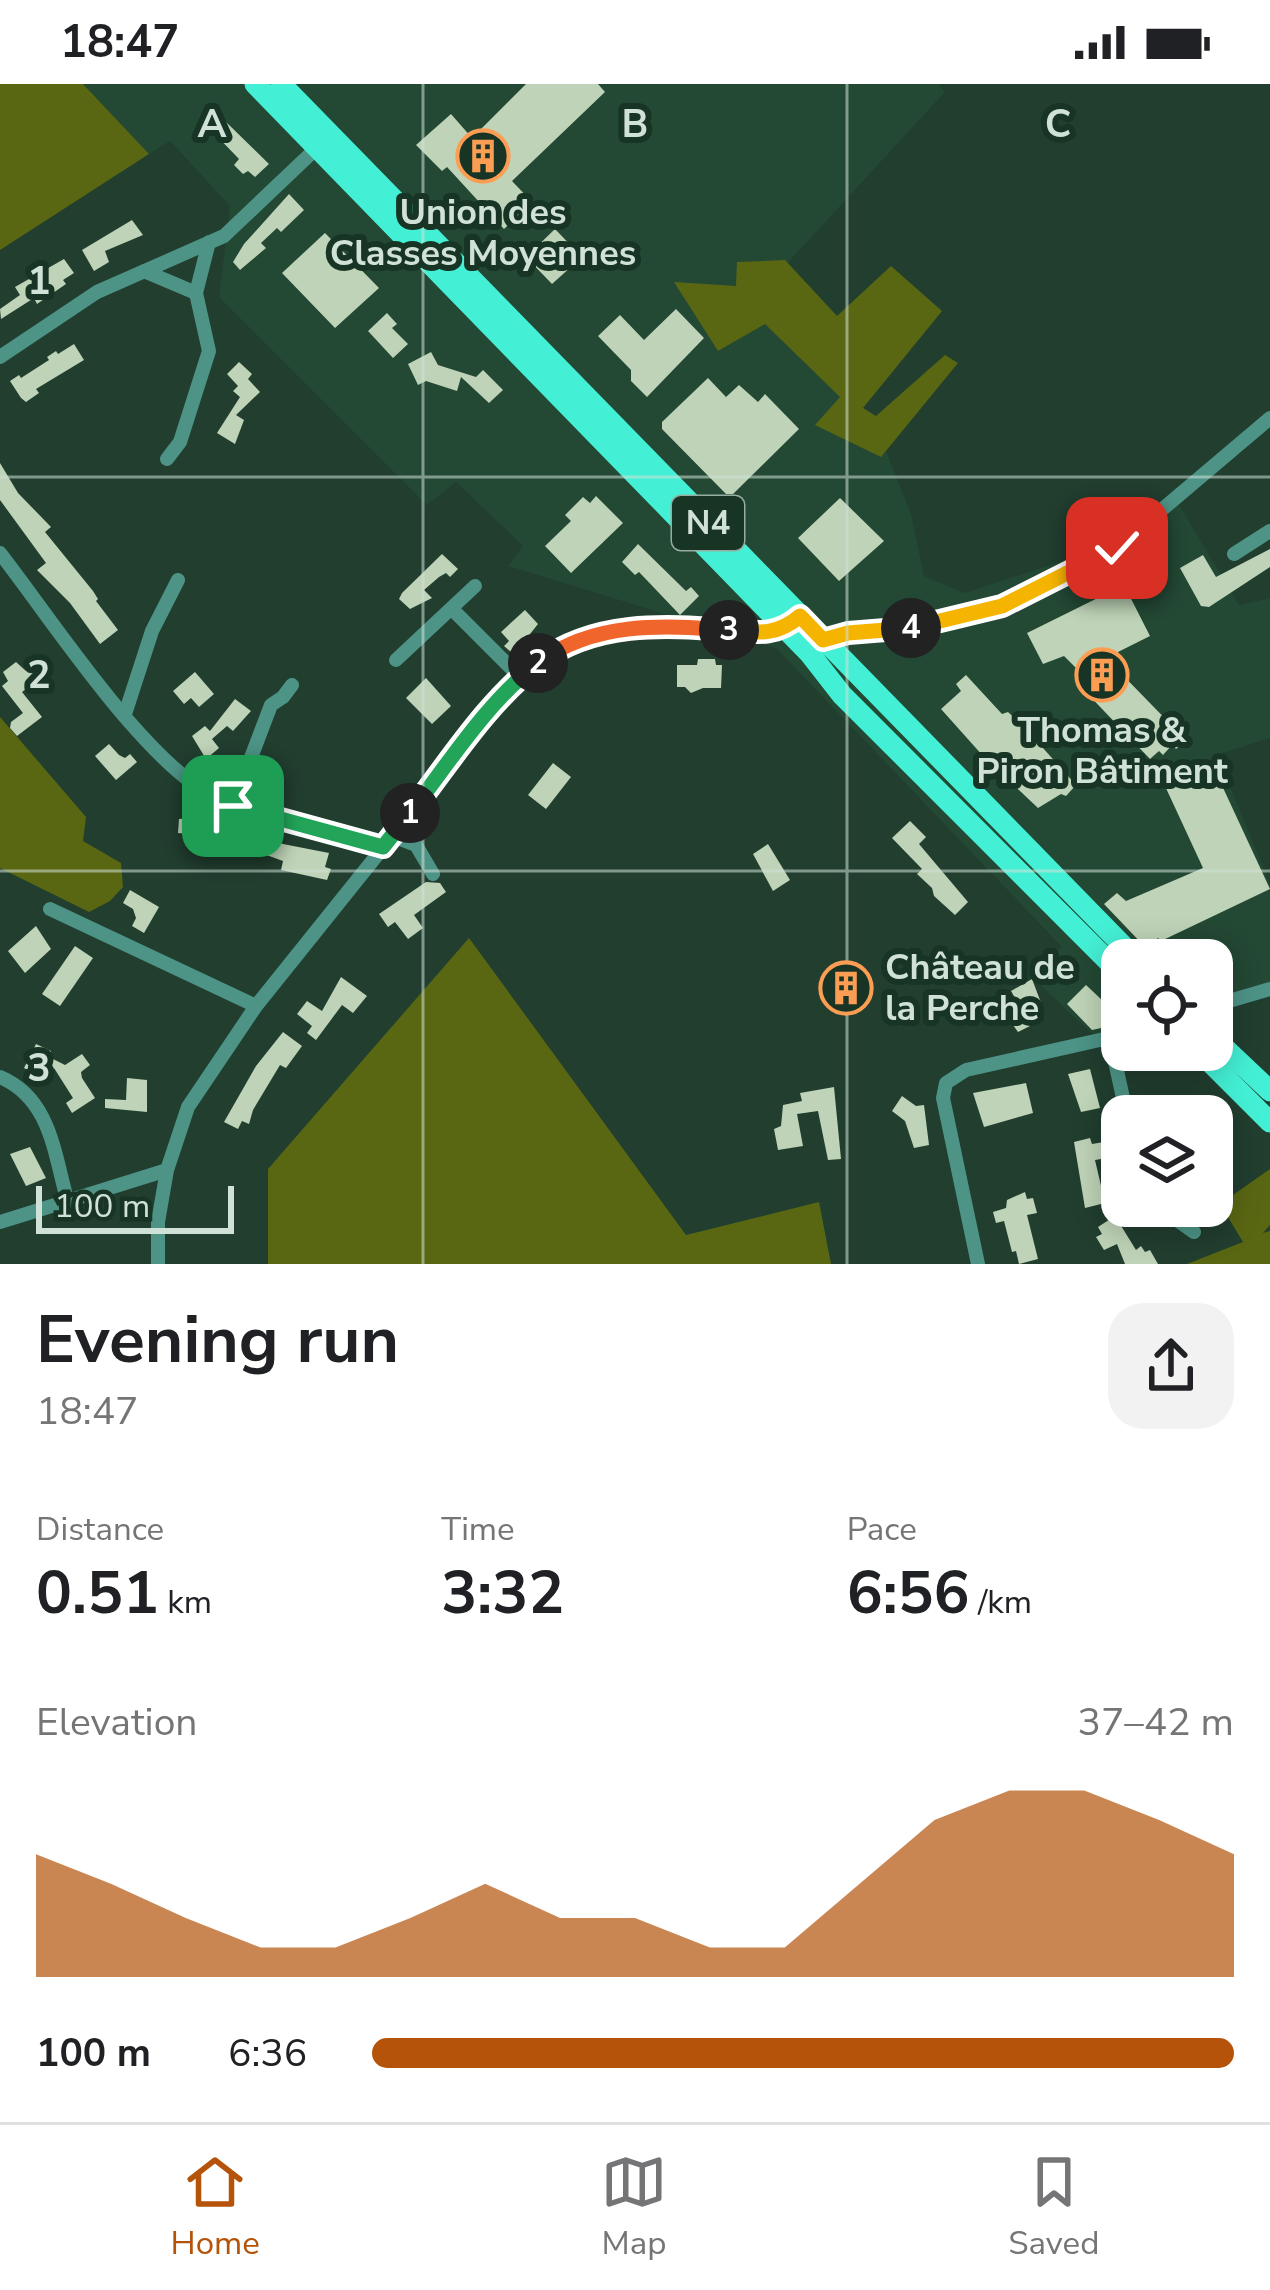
<!DOCTYPE html>
<meta charset="utf-8">
<style>
body{margin:0;font-family:"Nunito Sans",sans-serif;background:#f2f2f2;color:#202124;height:100vh;display:flex;flex-direction:column;font-size:45px;white-space:nowrap}
*{box-sizing:border-box;margin:0}
p{font-size:39px;color:#757577}
.icon{flex:none;width:66px;height:66px;fill:none;stroke:currentColor;stroke-width:2;stroke-linecap:round;stroke-linejoin:round}
.map{position:relative;height:1180px;overflow:hidden}
.panel{display:flex;flex-direction:column;background:#fff;flex:1}
.panel>*{flex:none}
.buttons{position:absolute;left:1101px;top:855px;display:grid;gap:24px}
.buttons a{display:grid;place-items:center;width:132px;height:132px;border-radius:24px;background:#fff;box-shadow:0 6px 30px #0003;font-size:60px}
.scale{position:absolute;left:36px;bottom:30px;width:198px;box-sizing:border-box;padding-left:12px;border:6px solid #d0e1d7;border-top:0;font-size:33px;line-height:42px;white-space:nowrap;color:#d0e1d7;-webkit-text-stroke:9px #173425;paint-order:stroke}
.pin{position:absolute;display:grid;place-items:center;width:102px;height:102px;color:#fff;margin:-51px;border-radius:24px;box-shadow:0 6px 18px #0006}
.km{position:absolute;width:60px;height:60px;margin:-30px;border-radius:50%;background:#222;color:#fff;font-size:33px;line-height:60px;text-align:center}
.round{display:grid;place-items:center;flex:none;width:126px;height:126px;border-radius:36px;background:#f2f2f2}
.headline{display:flex;align-items:center;justify-content:space-between;height:204px;padding:0 36px}
h1{font-size:66px;font-weight:700;line-height:90px}
.metrics{display:grid;grid-template-columns:repeat(3,1fr);gap:18px;height:204px;padding:12px 36px}
.metrics div{display:grid;align-content:center}
.metrics b{font-size:60px;font-weight:700}
.metrics small{font-size:33px;font-weight:400}
.metrics p{font-size:33px}
.chart{height:336px;padding:24px 36px}
.chart p{display:flex;justify-content:space-between}
.chart svg{width:100%;height:216px;margin-top:12px;fill:#b45309;opacity:.7}
ul{padding:0 36px;list-style:none;font-size:39px}
li{display:grid;grid-template-columns:192px 144px 1fr;align-items:center;height:90px}
li i{height:30px;border-radius:15px;background:#b45309}
.status{display:flex;justify-content:space-between;align-items:center;height:84px;padding:0 60px;background:#fff;direction:ltr}
.status svg{height:33px;fill:currentColor}
.tabs{display:flex;justify-content:space-around;align-items:center;height:168px;border-top:3px solid #e0e0e0;background:#fff;font-size:33px;color:#757577}
.tabs a{display:grid;justify-items:center;gap:6px}
.tabs .on{color:#b45309}
.map>svg:first-child{display:block}
.built{fill:#234834}
.green{fill:#5a6712}
.building{fill:#bed3b7}
.lines{fill:none;stroke-linecap:round;stroke-linejoin:round}
.street{stroke:#4d9486;stroke-width:14}
.primary{stroke:#44f0d5;stroke-width:21}
.split-1-casing{stroke:#fff;stroke-width:24}
.split-2-casing{stroke:#fff;stroke-width:24}
.split-3-casing{stroke:#fff;stroke-width:24}
.split-4-casing{stroke:#fff;stroke-width:24}
.split-5-casing{stroke:#fff;stroke-width:24}
.split-1{stroke:#22a559;stroke-width:15}
.split-2{stroke:#22a559;stroke-width:15}
.split-3{stroke:#f0652b;stroke-width:15}
.split-4{stroke:#f5b400;stroke-width:15}
.split-5{stroke:#f5b400;stroke-width:15}
.grid{fill:none;stroke:#d0e1d7;stroke-width:3;stroke-opacity:0.55}
.labels{text-anchor:middle;dominant-baseline:central;stroke-width:12;stroke-linejoin:round;paint-order:stroke}
.shield{fill:#173425;stroke:#98ada2;stroke-width:3}
.shield-label{font-size:33px;font-weight:bold;fill:#d0e1d7}
.poi-label{font-size:36px;font-weight:bold;fill:#d0e1d7;stroke:#173425}
.grid-label{font-size:39px;text-anchor:middle;font-weight:bold;fill:#d0e1d7;stroke:#173425;stroke-width:12;stroke-linejoin:round;paint-order:stroke}
</style>
<div class="status"><b>18:47</b><svg viewBox="0 0 49 12"><path d="M0 12V9h3v3zM5 12V6h3v6zM10 12V3h3v9zM15 12V0h3v12zM26 1h20v11H26zM47 4h2v5h-2z"/></svg></div>
<div class="map">
<svg width="1270" height="1180" viewBox="0 0 1270 1180">
<rect width="100%" height="100%" fill="#213e2f"/>
<!-- built -->
<path class="built" d="M83,0H939L945,8L761,208L886,367L911,430L924,492L965,509L1087,469L1176,416L1239,521L1270,514V654L1217,671L1270,800V905L1212,922V876H1122V951L1096,954L1028,889L1062,863L776,564L508,482L523,462L456,398L427,421L219,213L230,122L170,57L149,70Z"/>
<!-- green -->
<path class="green" d="M0,0H83L149,70L0,166Z
M785,176L837,232L891,182L942,227L863,324L876,332L945,271L958,279L881,373L815,341L840,313L765,240L718,267L674,198L736,202L737,178Z
M0,633L86,733L83,757L121,779L123,803L110,817L89,828L0,784Z
M469,854L686,1151L819,1118L831,1180H268V1085Z
M1270,1085V1141L1263,1149L1270,1147V1180H1187L1243,1158L1220,1120Z"/>
<!-- building -->
<path class="building" d="M526,0H598L605,8L512,97L532,118L504,145L447,83L442,87L416,61L451,30L472,54Z
M225,37L269,80L255,93L248,87L243,90L234,81L239,75L213,48Z
M289,110L304,126L281,148L277,144L261,159L266,164L240,186L233,178L244,160Z
M132,136L143,151L105,167L109,178L94,187L82,166Z
M555,145L582,173L552,200L526,173Z
M325,149L379,204L335,244L282,189Z
M64,175L74,189L63,196L66,200L37,220L34,214L1,235L0,225L20,211L15,203Z
M676,225L704,254L647,313L631,297V286L598,252L620,231L644,256Z
M387,229L397,240L392,244L408,260L393,274L368,247Z
M74,260L84,276L36,305L39,309L26,318L21,314L10,297L19,291L21,294L49,276L47,273L56,267L58,270Z
M431,268L438,281L476,293L483,286L503,306L489,319L461,293L457,307L426,297L418,301L408,280Z
M239,278L252,290L248,295L260,308L236,331L244,336L235,360L217,349L240,313L233,307L238,302L227,290Z
M708,294L726,313L739,301L758,318L765,310L799,345L733,410H726L662,345V338Z
M0,379L18,409L51,443L45,448L93,507L98,515L96,517L118,546L100,560L70,519L37,486L46,479L0,416Z
M596,412L623,439L571,489L545,462L571,437L565,431L583,413L590,419Z
M840,414L884,457L839,497L798,454Z
M638,460L686,507L691,503L699,512L680,531L639,488L635,491L622,478Z
M1270,465V483L1209,523L1201,522L1180,484L1203,471L1216,493Z
M442,470L458,485L450,493L446,489L439,493L424,506L432,514L410,525L399,515L402,509Z
M1124,501L1150,552L1106,574L1186,656L1176,665L1172,661L1163,671L1159,667L1150,675L1082,604L1089,597L1064,572L1043,580L1027,549Z
M525,526L538,540L526,555L531,561L521,570L516,565L511,568L504,562L509,557L501,548Z
M698,575H715L716,581H722L721,604H703L691,609L685,603H677V581H697Z
M16,578L26,587L32,583L41,594L22,608L42,633L17,652L10,644L11,638L23,629L2,602L8,597L3,588Z
M195,588L214,610L199,623L191,614L184,620L173,607Z
M966,591L1002,630L1008,628L1026,645L1076,701L1066,712L1061,710L1038,724L983,672L941,625L961,607L956,600Z
M426,594L451,622L432,640L406,614Z
M235,615L251,627L233,647L227,642L212,655L219,664L206,675L192,652L205,642L210,647Z
M109,660L119,671L125,674L130,670L137,678L116,696L95,672Z
M553,679L571,693L546,725L528,711Z
M1212,680L1270,805L1161,857L1158,854L1146,864L1104,820L1117,809L1126,817L1203,784L1165,702Z
M190,734L236,746L237,742L283,760L329,769L325,783L331,785L327,796L281,786L283,777L261,769L251,767L249,772L230,767L234,754L178,749L179,735Z
M910,737L926,753L919,760L968,818L955,831L934,812L932,804L917,790L922,785L892,754Z
M768,760L790,796L773,807L753,770Z
M426,798L440,799L446,808L414,831L423,844L408,855L395,838L388,843L379,830Z
M130,806L159,823L144,849L132,842L136,834L133,825L123,819Z
M36,842L51,865L25,889L8,867Z
M75,862L93,874L60,922L42,910Z
M852,883L868,905L840,925L824,904Z
M341,893L367,912L353,929L342,921L316,956L307,949L312,942L297,930L307,917L322,927Z
M1032,895L1043,924L1026,934L1030,942L1018,948L1003,927L1018,919L1011,907Z
M1086,901L1119,932L1106,943L1092,946L1067,920Z
M283,948L302,962L286,984L280,981L253,1026L249,1040L242,1037L238,1045L224,1038L256,982Z
M36,960L51,967L49,973L65,981L82,970L90,981L81,988L82,994L95,1014L72,1029L66,1019L73,1014L54,984L48,996L24,984Z
M1090,985L1100,1024L1081,1028L1068,990Z
M127,994L147,996V1028L105,1024V1015L126,1016Z
M1026,999L1033,1029L984,1043L973,1009Z
M834,1003L841,1075L828,1076L818,1027L797,1030L803,1062L778,1066L774,1045L781,1042L783,1021L802,1017L800,1009Z
M902,1012L916,1022L924,1021L929,1061L914,1064L905,1037L892,1027Z
M1090,1054L1092,1060L1104,1058L1107,1074L1095,1076L1105,1119L1085,1124L1074,1058Z
M30,1063L46,1094L26,1102L10,1070Z
M1025,1108L1027,1115L1033,1114L1037,1129L1027,1131L1038,1175L1019,1180L1016,1167L1012,1168L1004,1137L996,1139L993,1128L1006,1124L1007,1116Z
M1115,1132L1136,1166L1141,1162L1145,1168L1150,1166L1158,1180H1125L1117,1160L1104,1166L1096,1153L1102,1150L1098,1143Z"/>
<g class="lines">
<!-- street -->
<path class="street" d="M144,187L196,209
M0,273L97,208L224,152L323,58
M167,375L180,358L209,267L196,209L209,158
M0,469C54,538 145,681 221,717C266,738 334,749 383,763
M1234,470L1270,447
M452,525L520,593
M821,557L848,549L923,543L1002,522L1119,462L1270,334
M396,576L475,502
M125,630L152,547L178,496
M233,721L271,621L283,613L292,601
M392,752L416,761L433,790
M50,825L256,922
M1212,922L1270,905
M1110,955L1127,1032
M0,993C50,1014 54,1068 67,1115
M1157,1122L1194,1148
M0,1138L167,1086
M158,1180V1138L167,1086L188,1023L256,922L520,593C577,550 633,538 704,544C732,547 761,553 787,543
M978,1180L943,1014L946,999L966,986L1122,951"/>
<!-- primary -->
<path class="primary" d="M255,0L810,570L842,611L1122,891
M281,0L1137,876
M1212,952L1270,1007
M1198,966L1270,1038"/>
</g>
<g class="lines">
<!-- split-1 casing -->
<g class="split-1-casing">
<path id="split-1" d="M233,722L383,763L410,729"/>
</g>
<!-- split-2 casing -->
<g class="split-2-casing">
<path id="split-2" d="M410,729C449,679 487,618 538,579"/>
</g>
<!-- split-3 casing -->
<g class="split-3-casing">
<path id="split-3" d="M538,579C594,537 663,541 729,546"/>
</g>
<!-- split-4 casing -->
<g class="split-4-casing">
<path id="split-4" d="M729,546C758,549 777,552 800,532L823,556L848,549L911,544"/>
</g>
<!-- split-5 casing -->
<g class="split-5-casing">
<path id="split-5" d="M911,544L1002,522L1117,464"/>
</g>
<!-- split-1 -->
<use href="#split-1" class="split-1"/>
<!-- split-2 -->
<use href="#split-2" class="split-2"/>
<!-- split-3 -->
<use href="#split-3" class="split-3"/>
<!-- split-4 -->
<use href="#split-4" class="split-4"/>
<!-- split-5 -->
<use href="#split-5" class="split-5"/>
</g>
<!-- grid -->
<path class="grid" d="M423,0V1180M847,0V1180M0,393H1270M0,787H1270"/>
<!-- icons -->
<defs>
<g id="building-ring" transform="scale(2.7)"><circle r="9.5" fill="#173425" stroke="#fc9d54" stroke-width="1.5"/><path d="M-4-6H4V6H1V3H-1V6H-4ZM-2.5-4.3h1.7v1.8h-1.7ZM.8-4.3h1.7v1.8H.8ZM-2.5-1h1.7V.8h-1.7ZM.8-1h1.7V.8H.8Z" fill="#fc9d54"/></g>
</defs>
<g fill-rule="evenodd">
<use href="#building-ring" x="483" y="72"/>
<use href="#building-ring" x="1102" y="591"/>
<use href="#building-ring" x="846" y="904"/>
</g>
<g class="labels">
<!-- shield labels -->
<rect class="shield" x="672" y="412" width="72" height="54" rx="9"/>
<g class="shield-label">
<text x="708" y="439">N4</text>
</g>
<!-- poi labels -->
<g class="poi-label">
<text x="483" y="128">Union des<tspan x="483" dy="41">Classes Moyennes</tspan></text>
<text x="1102" y="646">Thomas &amp;<tspan x="1102" dy="41">Piron Bâtiment</tspan></text>
<text x="885" y="883" text-anchor="start">Château de<tspan x="885" dy="41">la Perche</tspan></text>
</g>
</g>
<g class="grid-label">
<text x="212" y="53">A</text>
<text x="635" y="53">B</text>
<text x="1058" y="53">C</text>
<text x="39" y="210">1</text>
<text x="39" y="604">2</text>
<text x="39" y="997">3</text>
</g>
</svg>
<div class="buttons">
<a><svg class="icon" aria-label="locate" viewBox="0 0 24 24"><circle cx="12" cy="12" r="6"/><path d="M12 2v4M12 18v4M2 12h4M18 12h4"/></svg></a>
<a><svg class="icon" aria-label="layers" viewBox="0 0 24 24"><path d="M12 4l9 5-9 5-9-5zM3 14l9 5 9-5"/></svg></a>
</div>
<div class="scale">100 m</div>
<div class="pin" style="left:233px;top:722px;background:#1e9e55"><svg class="icon" aria-label="arrive" viewBox="0 0 24 24"><path d="M6 21V4h12l-3 4 3 4H6"/></svg></div>
<div class="pin" style="left:1117px;top:464px;background:#d93025"><svg class="icon" aria-label="check" viewBox="0 0 24 24"><path d="M5 12l5 5 9-10"/></svg></div>
<b class="km" style="left:410px;top:729px">1</b>
<b class="km" style="left:538px;top:579px">2</b>
<b class="km" style="left:729px;top:546px">3</b>
<b class="km" style="left:911px;top:544px">4</b>
</div>
<section class="panel">
<div class="headline"><div><h1>Evening run</h1><p>18:47</p></div><a class="round"><svg class="icon" aria-label="share" viewBox="0 0 24 24"><path d="M12 15V3M7 8l5-5 5 5M5 13v7h14v-7"/></svg></a></div>
<div class="metrics">
<div><p>Distance</p><b>0.51<small> km</small></b></div>
<div><p>Time</p><b>3:32</b></div>
<div><p>Pace</p><b>6:56<small> /km</small></b></div>
</div>
<div class="chart"><p><span>Elevation</span>37–42 m</p>
<svg viewBox="0 0 160 44" preserveAspectRatio="none"><path d="M0 44V19L10 25L20 32L30 38L40 38L50 32L60 25L70 32L80 32L90 38L100 38L110 25L120 12L130 6L140 6L150 12L160 19V44z"/></svg>
</div>
<ul>
<li><b>100 m</b>6:36<i style="width:100%"></i></li>
</ul>
</section>
<nav class="tabs">
<a class="on"><svg class="icon" aria-label="home" viewBox="0 0 24 24"><path d="M3 11l9-7 9 7M6 9v11h12V9"/></svg>Home</a>
<a><svg class="icon" aria-label="map" viewBox="0 0 24 24"><path d="M3 6l6-2 6 2 6-2v14l-6 2-6-2-6 2zM9 4v14M15 6v14"/></svg>Map</a>
<a><svg class="icon" aria-label="saved" viewBox="0 0 24 24"><path d="M7 4h10v16l-5-4-5 4z"/></svg>Saved</a>
</nav>
